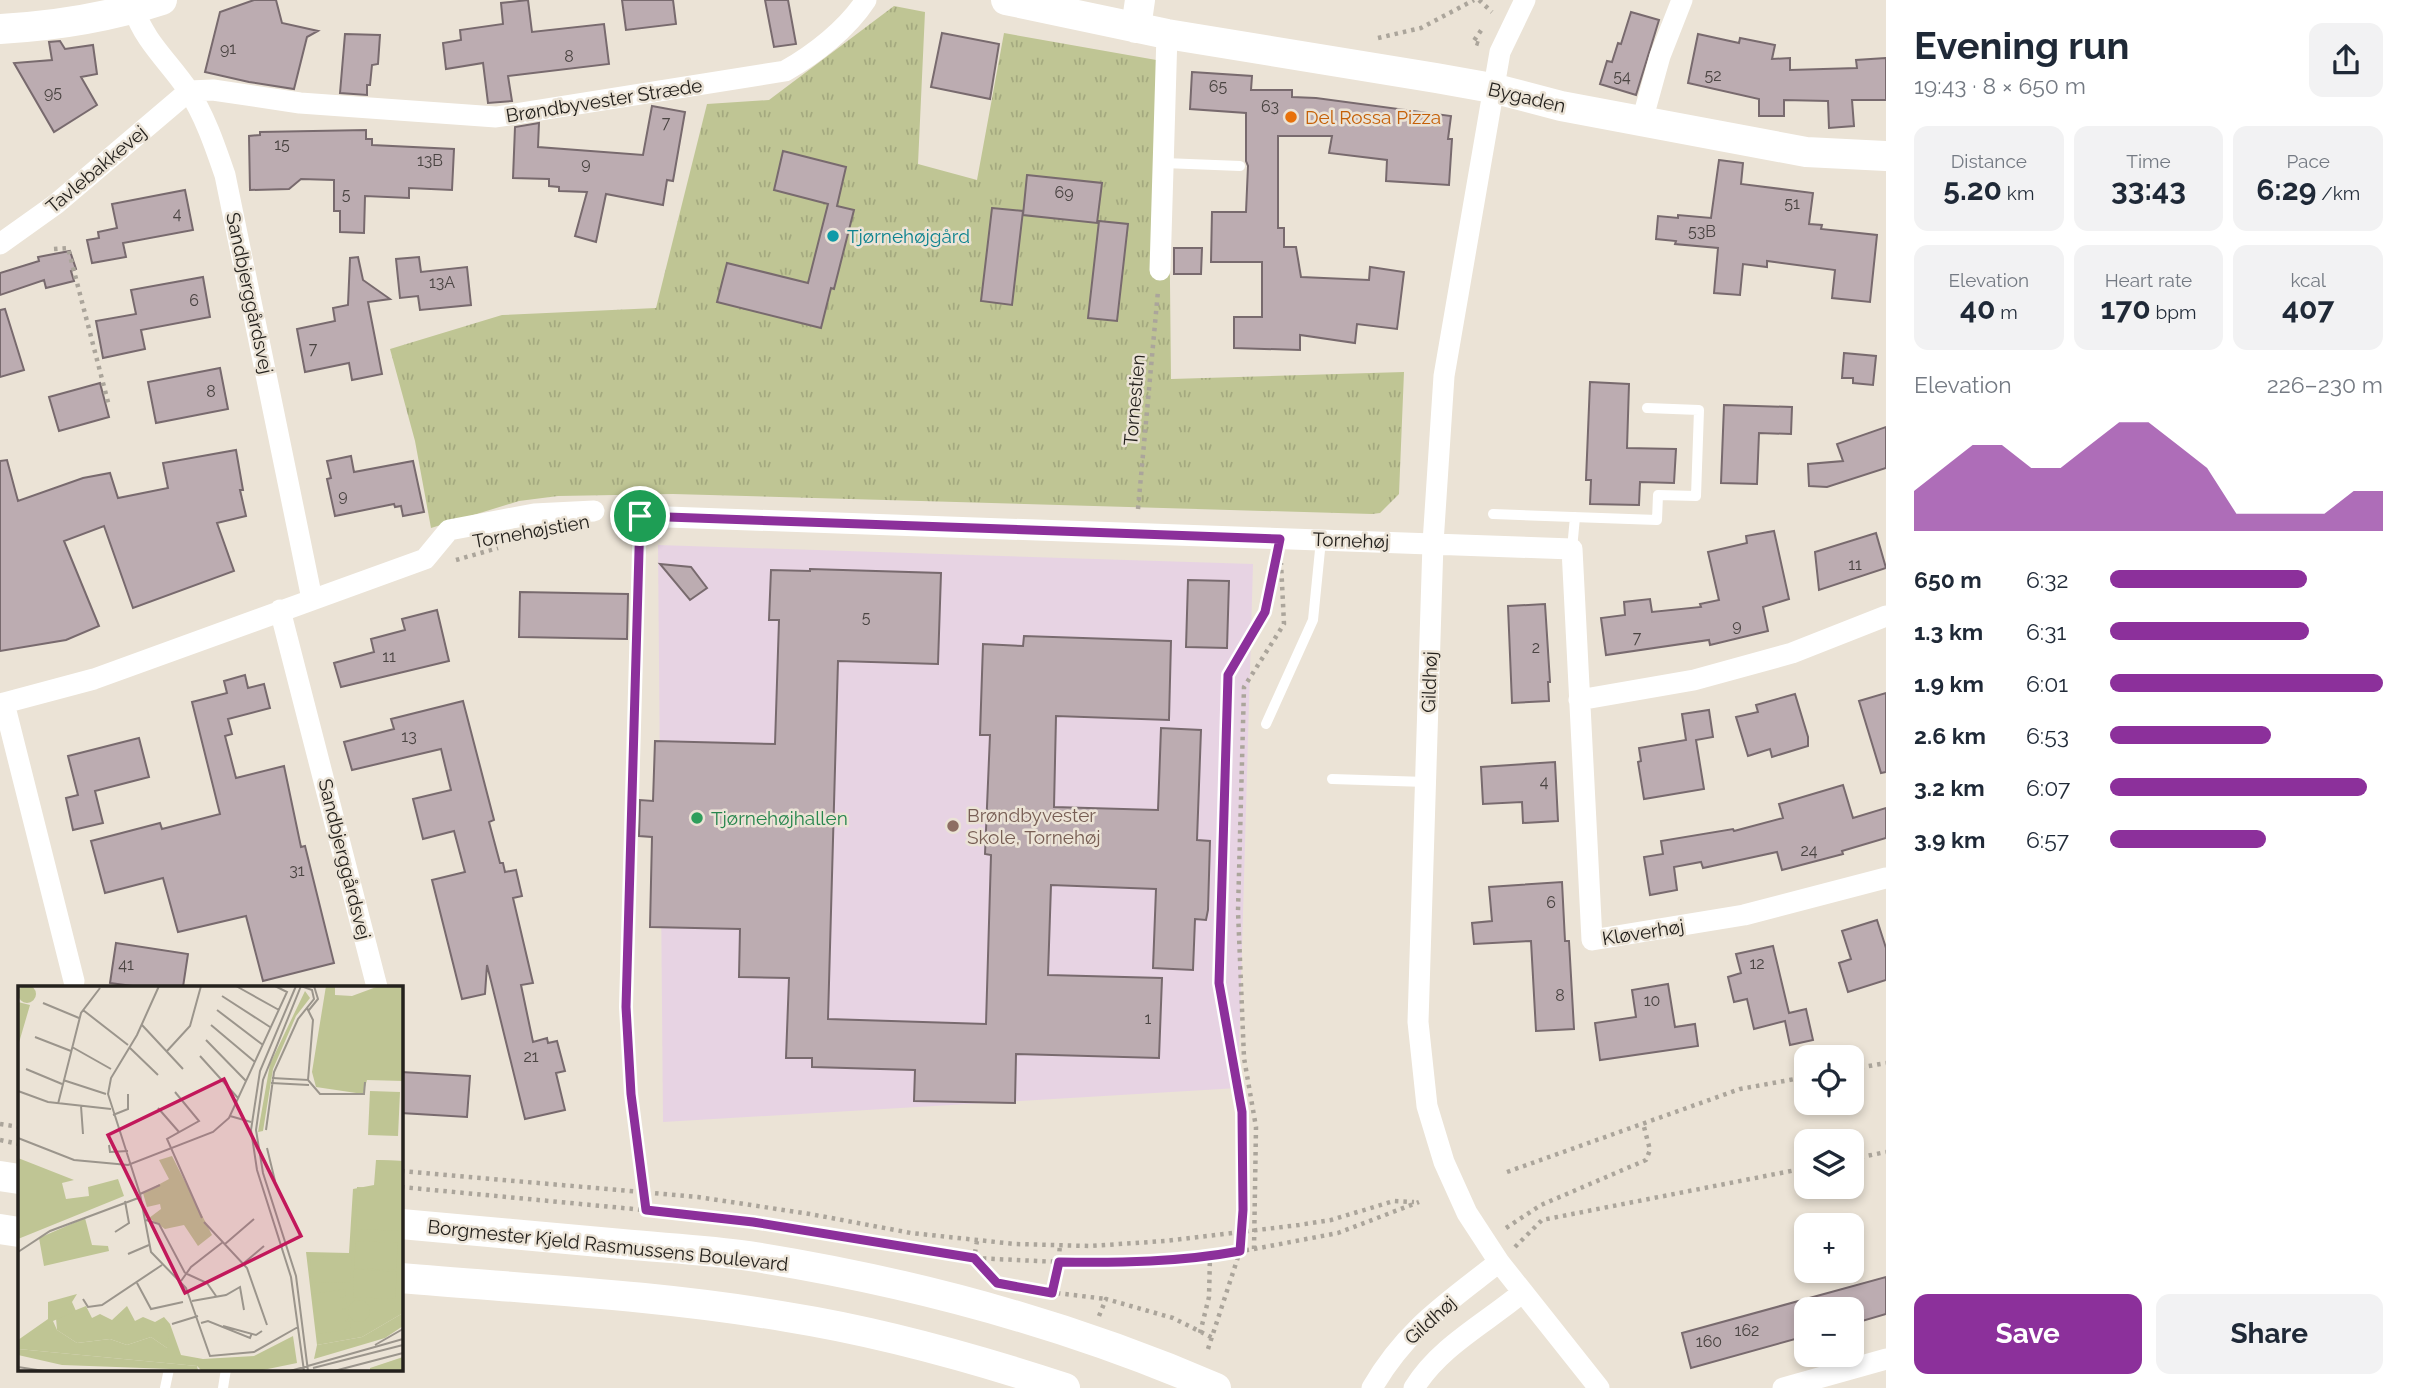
<!DOCTYPE html>
<meta charset="utf-8">
<style>
body{margin:0;font-family:Raleway,sans-serif;background:#f2f2f3;color:#1f2937;height:100vh;display:flex;flex-direction:column;font-size:26px;white-space:nowrap}
*{box-sizing:border-box;margin:0}
p{font-size:23px;color:#747a83}
.icon{flex:none;width:38px;height:38px;fill:none;stroke:currentColor;stroke-width:2;stroke-linecap:round;stroke-linejoin:round}
.map{position:relative;flex:1;overflow:hidden}
.side{display:flex;flex-direction:column;background:#fff;width:525px}
.side>*{flex:none}
.buttons{position:absolute;left:1794px;top:1045px;display:grid;gap:14px}
.buttons a{display:grid;place-items:center;width:70px;height:70px;border-radius:14px;background:#fff;box-shadow:0 4px 10px #0003;font-size:35px}
.pin{position:absolute;display:grid;place-items:center;width:60px;height:60px;color:#fff;margin:-30px;border:4px solid #fff;border-radius:50%;box-shadow:0 2px 7px #0007}
.round{display:grid;place-items:center;flex:none;width:74px;height:74px;border-radius:14px;background:#f2f2f3}
.head{display:flex;align-items:center;justify-content:space-between;height:119px;padding:0 28px}
h1{font-size:38px;font-weight:700;line-height:52px}
.metrics{display:grid;grid-template-columns:repeat(3,1fr);gap:10px;height:119px;padding:7px 28px}
.metrics div{display:grid;align-content:center;border-radius:14px;background:#f2f2f3;text-align:center}
.metrics b{font-size:30px;font-weight:700}
.metrics small{font-size:19px;font-weight:400}
.metrics p{font-size:19px}
.chart{height:196px;padding:14px 28px}
.chart p{display:flex;justify-content:space-between}
.chart svg{width:100%;height:126px;margin-top:7px;fill:#8c309b;opacity:.7}
.button{display:flex;gap:14px;margin-top:auto;padding:14px 28px}
.button a{flex:1;height:80px;border-radius:14px;background:#8c309b;color:#fff;font-size:28px;font-weight:700;line-height:80px;text-align:center}
.button a+a{background:#f2f2f3;color:#1f2937}
ul{padding:0 28px;list-style:none;font-size:23px}
li{display:grid;grid-template-columns:112px 84px 1fr;align-items:center;height:52px}
li i{height:18px;border-radius:9px;background:#8c309b}
main{display:flex;flex:1;min-height:0}
.map>svg:first-child{display:block}
.education{fill:#e7d3e3}
.grass{fill:url(#grass-tufts)}
.building{fill:#bcacb1;stroke:#786a6e;stroke-width:2}
.lines{fill:none;stroke-linecap:round;stroke-linejoin:round}
.path{stroke:#aba59b;stroke-width:4.5;stroke-dasharray:3.5 5;stroke-linecap:butt}
.lane{stroke:#fff;stroke-width:10}
.street{stroke:#fff;stroke-width:21}
.secondary{stroke:#fff;stroke-width:30}
.route-casing{stroke:#fff;stroke-width:14}
.route{stroke:#8c309b;stroke-width:9}
.food-dot{fill:#e8710a;stroke:#ebe3d6;stroke-width:2.5}
.culture-dot{fill:#0f9aa8;stroke:#ebe3d6;stroke-width:2.5}
.leisure-dot{fill:#2e9e5b;stroke:#ebe3d6;stroke-width:2.5}
.education-dot{fill:#8d6e63;stroke:#ebe3d6;stroke-width:2.5}
.labels{text-anchor:middle;dominant-baseline:central;stroke-width:5;stroke-linejoin:round;paint-order:stroke}
.number-label{font-size:16px;fill:#4a4442}
.street-label{font-size:19px;fill:#24211d;stroke:#ebe3d6}
.food-label{font-size:19px;fill:#c56008;stroke:#ebe3d6;text-anchor:start}
.culture-label{font-size:19px;fill:#0d838f;stroke:#ebe3d6;text-anchor:start}
.education-label{font-size:19px;fill:#785e54;stroke:#ebe3d6;text-anchor:start}
.leisure-label{font-size:19px;fill:#27864d;stroke:#ebe3d6;text-anchor:start}
.inset-road{fill:none;stroke:#9b958c;stroke-width:2}
.view{fill:#c2185b;fill-opacity:0.15;stroke:#c2185b;stroke-width:3.5}
.inset-edge{fill:none;stroke:#24211d;stroke-width:3.5}
</style>
<main>
<div class="map">
<svg width="1886" height="1388" viewBox="0 0 1886 1388">
<defs>
<pattern id="grass-tufts" width="24" height="20" patternUnits="userSpaceOnUse" patternTransform="scale(1.75)"><rect width="24" height="20" fill="#bfc594"/><path d="M3 7l-1-3M5 7V3M7 7l1-3M15 17l-1-3M17 17v-4M19 17l1-3" fill="none" stroke="#a4a97f"/></pattern>
</defs>
<rect width="100%" height="100%" fill="#ebe3d6"/>
<!-- education -->
<path class="education" d="M658,545L1253,564L1238,1088L663,1122Z"/>
<!-- grass -->
<path class="grass" d="M894,6L925,12L918,164L977,180L1004,33L1162,61L1169,187L1171,379L1404,372L1399,494L1380,513L1372,514L673,494L558,496L519,501L431,528L415,441L390,349L502,315L656,308L707,104L769,100Z"/>
<!-- building -->
<path class="building" d="M254,0H276L282,23L318,31L307,37L294,89L249,82L205,72L220,12Z
M528,0L532,32L604,24L609,64L508,76L512,101L488,103L483,63L446,69L443,43L461,40L460,30L503,24L501,3Z
M622,0H673L676,24L626,30Z
M765,0H788L796,44L774,47Z
M1631,12L1659,20L1636,95L1600,84L1607,61L1612,62L1618,43L1621,44Z
M942,33L999,44L990,99L931,87Z
M345,34L380,35L378,64L372,65L370,85H367V95L340,93Z
M1698,34L1739,43L1740,38L1775,45L1772,59L1790,58V70L1857,68L1856,60L1886,58V100H1852L1854,126L1829,128L1828,101L1784,100V116H1759V99L1688,83Z
M60,41L65,49L93,45L97,74L81,77L97,105L54,132L14,63L52,60L49,42Z
M1192,72L1252,76L1251,90H1292V97L1316,98L1451,116L1448,139H1452L1449,185L1386,181L1387,160L1329,153L1332,136H1278V228H1284V247H1296L1301,277L1369,280L1370,267L1404,272L1397,329L1357,324L1355,343L1300,335V350L1234,348V317H1262V262H1211L1212,212H1246L1248,166L1246,161V113L1190,109Z
M652,106L685,112L673,181L667,180L663,205L606,194L596,242L575,236L587,192L559,191V187L549,186V179L513,178L515,127L539,123L538,147L643,155Z
M366,130V139H372V145L454,149L452,190L409,188V198L365,196L364,233L340,232V211H334V180L301,179L289,189L250,190L249,136L260,135V132Z
M783,151L846,167L837,206L854,210L834,289L831,288L821,328L717,302L727,263L808,283L828,204L774,190Z
M1719,160L1743,163L1741,184L1813,193L1809,224L1822,225L1821,229L1877,235L1870,302L1832,298L1835,270L1767,261V267L1743,264L1740,295L1714,293L1718,248L1675,244L1676,241L1656,239L1658,216L1678,218V215L1711,218Z
M1027,175L1102,183L1097,223L1023,215Z
M185,190L193,230L123,243L126,257L92,263L87,240L99,238L98,232L117,228L112,204Z
M992,208L1023,211L1012,305L981,301Z
M1099,221L1128,224L1117,321L1088,318Z
M1174,248H1202L1201,274H1174Z
M70,251L76,269L71,271L74,281L46,288L44,280L0,295V273L39,261L38,257Z
M358,257L363,280L390,299L368,302L382,374L352,380L349,363L305,372L297,329L335,321L333,308L348,305L350,258Z
M419,257L421,272L467,267L471,305L420,310L418,296L400,298L396,259Z
M203,277L210,317L141,330L145,349L103,358L96,321L136,314L131,290Z
M5,309L24,370L0,377V310Z
M1844,353L1876,356L1873,385L1853,383V378H1842Z
M220,368L228,409L156,423L148,382Z
M1590,382L1629,384L1627,448L1676,449L1674,483L1640,482L1639,505L1590,504L1591,480H1586Z
M100,383L109,417L59,431L49,397Z
M1724,405L1792,407L1791,434L1759,433L1757,484L1721,483Z
M1886,427V468L1827,487L1809,486L1808,464L1843,461L1837,444Z
M236,450L243,490H240L246,516L217,523L234,571L133,608L104,526L64,541L99,626L66,640L0,651V461L7,460L18,501L83,478L110,473L118,498L168,488L163,463Z
M351,456L354,472L413,461L424,512L403,516L401,506L395,507L394,504L335,516L327,479L331,478L327,461Z
M1774,531L1789,599L1763,607L1768,631L1710,645L1709,640L1606,655L1601,618L1625,615L1624,602L1650,599L1652,612L1701,607L1700,604L1719,600L1708,552L1747,543L1746,536Z
M1876,533L1886,568L1819,590L1815,552Z
M660,564L691,567L707,588L690,600Z
M810,569L941,573L938,664L838,661L828,1019L986,1024L991,855L985,854L990,735H980L983,644L1023,646L1024,636L1171,641L1169,720L1056,716L1054,807L1158,810L1161,728L1201,730L1197,840L1210,841L1208,910L1206,920L1195,919L1193,970L1153,968L1156,889L1051,885L1048,975L1162,978L1159,1058L1016,1054L1015,1103L914,1101L915,1070L812,1067V1058H786L789,978L739,977L740,929L650,927L652,837L639,836L640,800L653,801L655,741L775,744L779,620H769L771,570L810,571Z
M1188,580L1229,581L1227,648L1186,647Z
M520,592L628,594L627,639L519,637Z
M1545,604L1550,682H1548L1549,701L1512,703L1508,606Z
M437,610L449,661L341,687L334,663L374,652L371,639L405,630L402,619Z
M245,675L248,688L264,684L270,708L228,719L232,734L225,736L236,778L284,766L301,847L305,846L334,963L263,981L246,916L178,932L163,878L105,893L91,841L160,823L162,829L220,814L192,702L227,693L224,681Z
M1886,693V772L1881,773L1859,701Z
M1795,694L1808,737V746L1772,757L1770,749L1748,756L1736,717L1758,712L1756,705Z
M463,701L494,820L489,822L500,863H503L505,872L516,870L522,896L513,898L533,983L521,985L533,1042L547,1038L548,1043L557,1041L565,1071L556,1073L565,1110L525,1119L487,965L485,994L462,999L432,880L465,872L454,831L423,839L413,799L451,790L441,749L352,770L344,742L394,729L391,719Z
M1709,710L1713,737L1696,740L1704,789L1644,799L1638,762L1641,761L1639,748L1686,740L1682,714Z
M139,738L149,777L95,791L103,823L73,830L66,798L78,795L68,756Z
M1555,762L1558,821L1523,823L1522,802L1483,804L1481,767Z
M1843,785L1853,818L1886,808V838L1842,851L1843,854L1782,870L1777,852L1703,868L1701,862L1674,867L1677,890L1650,895L1644,857L1663,854L1661,841L1733,829L1734,831L1783,818L1779,804Z
M1562,882L1565,941H1569L1574,1029L1536,1031L1531,941L1474,944L1472,923L1492,921L1489,887Z
M1877,920L1886,948V980L1848,992L1839,963L1851,959L1842,931Z
M116,943L188,954L183,987H140L110,983Z
M1773,946L1789,1013L1806,1009L1813,1040L1790,1045L1785,1021L1754,1029L1747,999L1734,1002L1728,977L1741,973L1736,954Z
M1668,984L1675,1027L1695,1024L1698,1046L1600,1060L1595,1023L1636,1017L1632,990Z
M401,1072L470,1076L467,1117L401,1113Z
M1886,1277V1314L1852,1324V1309H1806V1336L1691,1368L1682,1333Z"/>
<g class="lines">
<!-- path -->
<path class="path" d="M1479,0L1492,12
M1378,38L1421,28L1474,0
M1479,44L1473,42L1482,29
M54,249L68,248L109,406
M1138,509L1158,291
M639,538L626,1007L630,1094L646,1210
M456,560L498,548
M1852,1069L1886,1063
M0,1124L19,1127
M0,1140L19,1144
M1852,1159L1886,1152
M401,1171L698,1197L810,1214L911,1233L1015,1244L1090,1246L1165,1241L1299,1225L1331,1220L1394,1201L1414,1202
M1507,1172L1740,1089L1806,1077
M401,1187L697,1215L753,1222L974,1258L1059,1262L1109,1263L1210,1256L1254,1249L1338,1233L1419,1202
M1506,1228L1541,1205L1646,1160L1650,1150L1643,1123
M977,1241L974,1258L993,1278
M1515,1247L1542,1220L1806,1168
M1254,1249L1256,1127L1244,1058L1238,911L1244,687L1284,624L1281,563
M1040,1291L1106,1299
M1052,1293L1057,1278L1060,1245
M1099,1316L1106,1299L1173,1318L1213,1338
M1200,1333L1209,1297L1210,1256
M1208,1349L1240,1251L1243,1210L1242,1112L1219,983L1228,675L1265,612L1275,560"/>
<!-- lane -->
<path class="lane" d="M1164,163L1240,166
M1493,514L1657,520L1658,495L1696,496L1699,410L1647,408
M1572,549L1575,517
M1266,724L1313,620L1321,540
M1332,779L1426,782
M165,1388L169,1369
M223,1388L226,1369"/>
<!-- street -->
<path class="street" d="M1525,0L1500,52L1444,376L1433,543L1418,1022L1427,1106L1444,1162L1467,1213L1499,1262L1599,1388
M134,9C144,41 170,63 188,90C205,116 215,146 225,175L312,599
M189,91L213,90L300,103L496,117L785,71C815,54 847,29 866,0
M1642,121L1660,56L1682,0
M0,244L56,204L189,91
M1160,270L1167,34
M640,516L1572,549L1592,940L1744,915L1886,878
M280,610L377,987
M1579,700L1694,680L1792,653L1886,616
M4,703L74,981
M0,704L94,679L425,559L449,530L534,514L594,511
M1372,1388C1406,1329 1447,1303 1499,1262
M1414,1388C1440,1346 1486,1323 1523,1292
M1783,1388L1886,1359"/>
<!-- secondary -->
<path class="secondary" d="M1006,0L1167,34L1436,78L1492,88L1561,106L1806,152L1886,156
M1136,28L1140,0
M0,29C55,26 110,17 162,0
M0,1176L19,1179
M401,1224C475,1231 548,1237 622,1244C664,1248 707,1250 749,1256C908,1281 1068,1324 1216,1388
M0,1229L19,1232
M401,1278C529,1289 660,1295 787,1317C881,1332 974,1358 1065,1388"/>
</g>
<g class="lines">
<!-- route casing -->
<g class="route-casing">
<path id="route" d="M640,516L1280,539L1265,612L1228,675L1219,983L1242,1112L1243,1210L1240,1251C1181,1262 1120,1263 1059,1262L1052,1293L997,1283L974,1258L753,1222L646,1210L631,1094L626,1007Z"/>
</g>
<!-- route -->
<use href="#route" class="route"/>
</g>
<!-- markers -->
<circle class="food-dot" cx="1291" cy="117" r="7"/>
<circle class="culture-dot" cx="833" cy="236" r="7"/>
<circle class="leisure-dot" cx="697" cy="818" r="7"/>
<circle class="education-dot" cx="953" cy="826" r="7"/>
<g class="labels">
<!-- number labels -->
<g class="number-label">
<text x="228" y="48">91</text>
<text x="569" y="56">8</text>
<text x="1713" y="75">52</text>
<text x="1622" y="76">54</text>
<text x="1218" y="86">65</text>
<text x="53" y="92">95</text>
<text x="1270" y="106">63</text>
<text x="666" y="122">7</text>
<text x="282" y="144">15</text>
<text x="430" y="160">13B</text>
<text x="586" y="163">9</text>
<text x="1064" y="192">69</text>
<text x="346" y="194">5</text>
<text x="1792" y="203">51</text>
<text x="177" y="213">4</text>
<text x="1702" y="231">53B</text>
<text x="442" y="282">13A</text>
<text x="194" y="300">6</text>
<text x="313" y="348">7</text>
<text x="211" y="391">8</text>
<text x="343" y="495">9</text>
<text x="1855" y="564">11</text>
<text x="866" y="617">5</text>
<text x="1737" y="625">9</text>
<text x="1637" y="637">7</text>
<text x="1536" y="647">2</text>
<text x="389" y="656">11</text>
<text x="409" y="736">13</text>
<text x="1544" y="781">4</text>
<text x="1809" y="850">24</text>
<text x="297" y="870">31</text>
<text x="1551" y="902">6</text>
<text x="1757" y="963">12</text>
<text x="126" y="964">41</text>
<text x="1560" y="995">8</text>
<text x="1652" y="1000">10</text>
<text x="1148" y="1018">1</text>
<text x="531" y="1056">21</text>
<text x="1747" y="1330">162</text>
<text x="1709" y="1341">160</text>
</g>
<!-- street labels -->
<g class="street-label">
<text transform="translate(1527 97) rotate(13)">Bygaden</text>
<text transform="translate(604 100) rotate(-9)">Brøndbyvester Stræde</text>
<text transform="translate(96 169) rotate(-40)">Tavlebakkevej</text>
<text transform="translate(250 293) rotate(78)">Sandbjerggårdsvej</text>
<text transform="translate(1134 400) rotate(-85)">Tornestien</text>
<text transform="translate(531 531) rotate(-10)">Tornehøjstien</text>
<text transform="translate(1351 540) rotate(2)">Tornehøj</text>
<text transform="translate(1429 682) rotate(-88)">Gildhøj</text>
<text transform="translate(345 859) rotate(76)">Sandbjerggårdsvej</text>
<text transform="translate(1643 932) rotate(-9)">Kløverhøj</text>
<text transform="translate(608 1245) rotate(6)">Borgmester Kjeld Rasmussens Boulevard</text>
<text transform="translate(1430 1320) rotate(-42)">Gildhøj</text>
</g>
<!-- food labels -->
<g class="food-label">
<text x="1305" y="117">Del Rossa Pizza</text>
</g>
<!-- culture labels -->
<g class="culture-label">
<text x="847" y="236">Tjørnehøjgård</text>
</g>
<!-- education labels -->
<g class="education-label">
<text x="967" y="815">Brøndbyvester<tspan x="967" dy="22">Skole, Tornehøj</tspan></text>
</g>
<!-- leisure labels -->
<g class="leisure-label">
<text x="711" y="818">Tjørnehøjhallen</text>
</g>
</g>
<!-- overview -->
<g transform="translate(18 986)">
<rect width="385" height="385" fill="#ebe3d6"/>
<path d="M154,170L194,249L180,260L166,239L147,243L131,232L143,223L142,218L129,221L125,207L151,193L141,174ZM358,174L385,175V327L344,351L299,359L288,266L331,267L335,203L356,199ZM68,320L74,332L82,328L94,334L109,320L117,335L125,331L137,336L146,331L152,338V359L149,362L133,351L109,359L92,353L59,357L39,344L38,332ZM0,363L179,380L180,384L44,379L0,369Z" fill="#bfc594"/>
<path d="M287,5L292,12L278,30L255,83L245,145L240,146L252,78ZM67,232L74,259L90,260L91,265L26,280L21,252ZM59,308L54,316L58,325L35,335L39,344L59,357L92,353L109,359L133,351L149,362L152,338L163,369L185,373L236,370L275,350L279,377L240,385H184L179,380L0,363V354L30,333V316ZM385,327V340L367,352L296,373L299,359L344,351ZM385,371V385H352V382Z" fill="#bfc594"/>
<path d="M0,172L56,194L44,197L48,213L71,210L70,201L100,193L106,210L0,253Z" fill="#bfc594"/>
<path d="M0 8a9 9 0 1 1 18 0a9 9 0 1 1-18 0ZM308,0H317V9L334,10L361,0H385V95L349,94L345,108L298,101L294,86ZM0,16L12,19L0,60ZM352,105L382,106L380,150L350,149ZM359,174L385,175V245L338,243L339,201L358,202ZM338,255L380,257L378,284L336,282ZM293,270L334,271L332,297L292,296ZM336,283L379,286L377,313L335,311ZM327,303L328,311L322,312L328,314L330,322L324,323L330,324L331,332L326,336L332,335L333,343L301,348L295,308ZM330 325a11 11 0 1 1 22 0a11 11 0 1 1-22 0Z" fill="#bfc594"/>
<path class="inset-road" d="M141,0L119,49L93,92L90,108L122,208L133,266L168,302L192,370L236,366L280,341M218,0L261,24M278,0L242,85L233,144L239,184L273,291L286,385M283,0L245,94L238,144L245,187L278,290L290,385M204,10L252,41M25,17L61,32M65,24L110,59M199,24L245,59M291,24L300,13L296,0M124,39L165,83M193,39L237,76M17,51L53,65M188,54L228,95M54,61L93,83M112,62L140,89M149,65L172,40L183,0M182,70L220,112M8,83L44,98M254,92L290,94L295,34L289,22M45,94L88,108M290,94L302,108H346L347,96M253,97L291,99M0,105L30,116L93,123M157,106L181,135L149,153L184,232M40,118L63,27L82,2M63,120L65,148M140,122L161,146M95,129L110,123V108M212,130L233,136M248,144L256,86L280,33L296,13L294,4L283,0M0,152L56,174L110,179L195,146L211,132L269,6L257,0M91,159L92,166L110,165M249,162L257,195M122,208L142,199M128,234L141,238L167,287M186,236L229,282L249,339M97,246L111,237L107,215M207,258L236,233M0,266L32,245L123,211M110,268L131,259M226,277L246,260M167,287L189,297L198,310M163,295L173,281L205,256M119,297L133,323L165,316M65,313L70,321L84,319L144,279M174,315L208,309L222,301L226,324M183,337L190,335L232,352L234,347M154,338L180,330M205,340L238,349L244,345M357,359L385,343M0,381L26,385M295,382L385,359M272,385L385,353M316,385L385,367"/>
<path class="view" d="M206,93L283,250L167,307L90,149Z"/>
<rect width="385" height="385" class="inset-edge"/>
</g>
</svg>
<div class="buttons">
<a><svg class="icon" aria-label="locate" viewBox="0 0 24 24"><circle cx="12" cy="12" r="6"/><path d="M12 2v4M12 18v4M2 12h4M18 12h4"/></svg></a>
<a><svg class="icon" aria-label="layers" viewBox="0 0 24 24"><path d="M12 4l9 5-9 5-9-5zM3 14l9 5 9-5"/></svg></a>
<a>+</a>
<a>−</a>
</div>
<div class="pin" style="left:640px;top:516px;background:#1e9e55"><svg class="icon" aria-label="arrive" viewBox="0 0 24 24"><path d="M6 21V4h12l-3 4 3 4H6"/></svg></div>
</div>
<section class="side">
<div class="head"><div><h1>Evening run</h1><p>19:43 · 8 × 650 m</p></div><a class="round"><svg class="icon" aria-label="share" viewBox="0 0 24 24"><path d="M12 15V3M7 8l5-5 5 5M5 13v7h14v-7"/></svg></a></div>
<div class="metrics">
<div><p>Distance</p><b>5.20<small> km</small></b></div>
<div><p>Time</p><b>33:43</b></div>
<div><p>Pace</p><b>6:29<small> /km</small></b></div>
</div>
<div class="metrics">
<div><p>Elevation</p><b>40<small> m</small></b></div>
<div><p>Heart rate</p><b>170<small> bpm</small></b></div>
<div><p>kcal</p><b>407</b></div>
</div>
<div class="chart"><p><span>Elevation</span>226–230 m</p>
<svg viewBox="0 0 160 44" preserveAspectRatio="none"><path d="M0 44V30L10 22L20 14L30 14L40 22L50 22L60 14L70 6L80 6L90 14L100 22L110 38L120 38L130 38L140 38L150 30L160 30V44z"/></svg>
</div>
<ul>
<li><b>650 m</b>6:32<i style="width:72%"></i></li>
<li><b>1.3 km</b>6:31<i style="width:73%"></i></li>
<li><b>1.9 km</b>6:01<i style="width:100%"></i></li>
<li><b>2.6 km</b>6:53<i style="width:59%"></i></li>
<li><b>3.2 km</b>6:07<i style="width:94%"></i></li>
<li><b>3.9 km</b>6:57<i style="width:57%"></i></li>
</ul>
<div class="button"><a>Save</a><a>Share</a></div>
</section>
</main>
